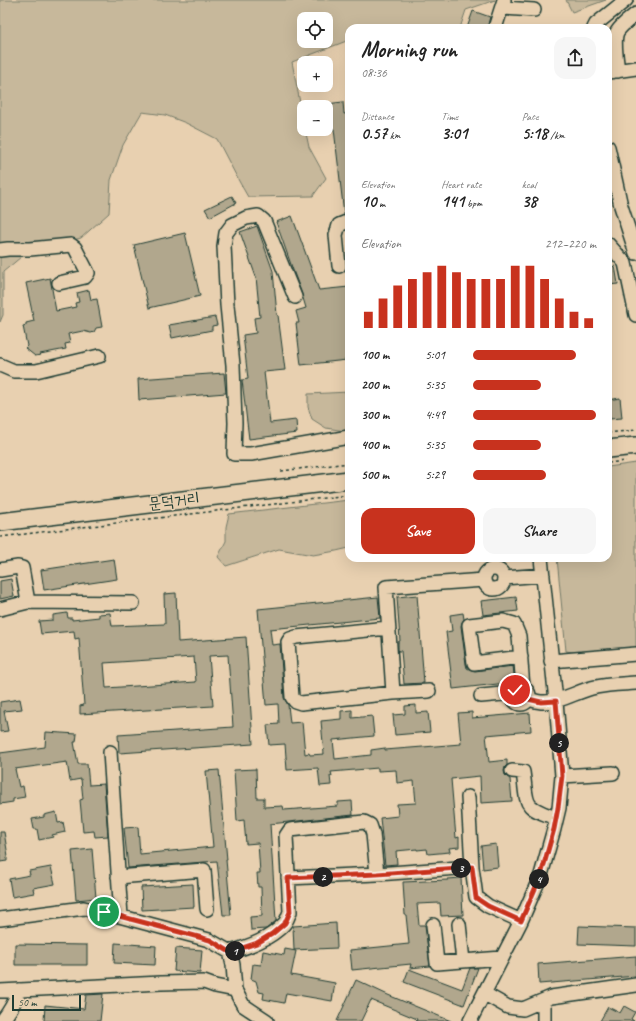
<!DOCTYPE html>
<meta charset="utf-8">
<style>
body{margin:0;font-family:Caveat,"Poor Story",sans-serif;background:#f6f6f6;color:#222;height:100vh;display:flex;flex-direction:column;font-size:15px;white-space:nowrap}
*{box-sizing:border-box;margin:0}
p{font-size:13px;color:#767676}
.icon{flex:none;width:22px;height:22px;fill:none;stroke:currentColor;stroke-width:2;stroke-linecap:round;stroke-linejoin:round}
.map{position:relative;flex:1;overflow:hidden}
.drawer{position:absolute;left:345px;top:24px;width:267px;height:538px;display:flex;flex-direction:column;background:#fff;border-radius:12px;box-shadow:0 4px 16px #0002}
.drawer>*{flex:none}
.controls{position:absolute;left:297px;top:12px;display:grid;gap:8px}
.controls a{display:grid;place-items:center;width:36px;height:36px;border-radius:8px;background:#fff;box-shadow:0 4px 16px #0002;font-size:20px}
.scale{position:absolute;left:12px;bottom:10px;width:69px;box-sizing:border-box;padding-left:4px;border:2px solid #1f3d34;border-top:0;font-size:11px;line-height:14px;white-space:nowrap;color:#1f3d34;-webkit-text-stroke:3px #e8d0b0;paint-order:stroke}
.pin{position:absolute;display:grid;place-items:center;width:34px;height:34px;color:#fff;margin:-17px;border:2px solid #fff;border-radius:50%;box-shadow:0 1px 4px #0007}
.km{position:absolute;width:20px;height:20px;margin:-10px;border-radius:50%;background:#222;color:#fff;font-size:11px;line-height:20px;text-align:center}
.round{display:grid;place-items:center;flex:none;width:42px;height:42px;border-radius:12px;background:#f6f6f6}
.head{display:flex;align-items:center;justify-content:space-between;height:68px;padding:0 16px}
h1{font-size:22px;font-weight:700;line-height:30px}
.stats{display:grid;grid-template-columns:repeat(3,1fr);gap:6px;height:68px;padding:4px 16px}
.stats div{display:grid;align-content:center}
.stats b{font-size:17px;font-weight:700}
.stats small{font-size:11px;font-weight:400}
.stats p{font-size:11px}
.chart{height:112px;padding:8px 16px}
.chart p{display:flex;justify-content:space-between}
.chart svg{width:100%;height:72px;margin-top:4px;stroke:#c8321e;stroke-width:6}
.cta{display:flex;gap:8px;margin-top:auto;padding:8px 16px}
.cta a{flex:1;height:46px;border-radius:12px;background:#c8321e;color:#fff;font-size:16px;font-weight:700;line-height:46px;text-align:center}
.cta a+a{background:#f6f6f6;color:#222}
ul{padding:0 16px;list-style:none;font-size:13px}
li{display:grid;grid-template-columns:64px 48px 1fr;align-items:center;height:30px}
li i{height:10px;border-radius:5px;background:#c8321e}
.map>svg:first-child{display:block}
.green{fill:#c7b89b;stroke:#737a68;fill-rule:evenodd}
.building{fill:#b1a78d;stroke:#1f3d34;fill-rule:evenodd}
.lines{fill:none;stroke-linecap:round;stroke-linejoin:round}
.minor-casing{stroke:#1f3d34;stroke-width:16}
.major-casing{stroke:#1f3d34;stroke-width:20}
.path{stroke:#1f3d34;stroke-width:1.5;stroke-dasharray:3 3;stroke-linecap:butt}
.minor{stroke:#e8d0b0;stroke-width:13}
.major{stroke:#e8d0b0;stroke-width:17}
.route-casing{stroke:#fff;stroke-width:8}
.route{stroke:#c8321e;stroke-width:5}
.labels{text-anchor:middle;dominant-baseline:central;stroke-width:3;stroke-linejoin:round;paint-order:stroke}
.street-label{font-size:16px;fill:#1f3d34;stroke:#e8d0b0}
</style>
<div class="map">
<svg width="636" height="1021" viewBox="0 0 636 1021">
<rect width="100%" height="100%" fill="#e8d0b0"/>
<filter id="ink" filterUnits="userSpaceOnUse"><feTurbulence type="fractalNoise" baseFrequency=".025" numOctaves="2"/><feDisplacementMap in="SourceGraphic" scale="8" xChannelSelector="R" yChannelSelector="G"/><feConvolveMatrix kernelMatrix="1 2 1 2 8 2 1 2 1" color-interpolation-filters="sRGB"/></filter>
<g filter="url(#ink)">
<!-- green -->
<path class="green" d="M0,0H495L466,10L460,28H349V40L292,62L304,123V129H305L309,147L326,178L313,196L248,197L240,183L217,139L186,123L165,115L142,112L123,145L111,180L109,213L81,238L27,252L3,272V315L0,322ZM304,19H326V41H304Z
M566,0H606L572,12Z
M349,392V430L345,431L326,428L312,419L308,407V394Z
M636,463V648L580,653L566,651L557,558H608V467Z
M349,500V548L336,551L313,555L279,549L226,566L218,557L226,541V527L229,514Z"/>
<!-- building -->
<path class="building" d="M473,11L490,17L487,28H467Z
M343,102L344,114L349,113V213L344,214L334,129L326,130V104Z
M232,196L236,203L210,217L205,209Z
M292,216L319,290L349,287V345H346L347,360L301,365L296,323H299L296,311L306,308L303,298L302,294L294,273L276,222Z
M257,226L273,271L277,315H278L285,370L264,372L270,423L296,420L297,433L249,439L242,380L248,379L243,335L256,333L254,318L260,317L256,277L240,232Z
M185,233L200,296L149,308L134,245Z
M615,266L618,284L608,285V268Z
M50,278L56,311L76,307L75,303L79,302L77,293L89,290L91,300L97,299L102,327L96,328L94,332L91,333L83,331L68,334L70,343L65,344L66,349L40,354L41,355L35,356L25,348L27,346L23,326L26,325V323L34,321L26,283Z
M215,317L217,325L212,326V330L172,338L169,325Z
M224,373L226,393L139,400L138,379Z
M620,398L622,418L610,419L609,412H608V400Z
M114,559L117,579L44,590L41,570L74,565V564L81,563V564Z
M11,579L14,596L0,599V581Z
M176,593L178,642L246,637L253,744L119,753L118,735L233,727L228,655L209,656L213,706L80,714V706L84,705L79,638L75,639L74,631L41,634L39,621L53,620V615L67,613L68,618H72V620L99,617V614L110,613L112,626L165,624L164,594ZM194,657L196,682L106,688L104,663Z
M417,595L424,683L404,684L401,651H398V642L400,641L397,597Z
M378,597L380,618L270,629L272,645L280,644L284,698L288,705L290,723L302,722L305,754L309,753L310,755L324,754L321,721L341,719V711L352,710V718L372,716L374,736L333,740L335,759L371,755V750L385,748V750L461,744L458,713L472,712V718L530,713L531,731L486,735L489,762L507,760V765L505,767L504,771L505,775L507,777L510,779L512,801L481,803L480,776L451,779L456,838L459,837V847L449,848L450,852L428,854L427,849L417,850V849L396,851L397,864L385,865L380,818L398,816L397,804L416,803L414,781L397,783L396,770L378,771V768L331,772L332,776H330L331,785L320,786L318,768L287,770L285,744L269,745L267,725L279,724L278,704L266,705L258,609Z
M516,597L518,611L483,615L481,601Z
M463,613L464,619L462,622L461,626L466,664L467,668L471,670L475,671L513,666L515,682L453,689L446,632L452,631L450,615Z
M20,699L22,709L4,711L8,731L0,732V702Z
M416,705V713L428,712L430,732L395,735L393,715L405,714V706Z
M46,732L77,734L76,742H74L78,764H87L89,785L104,784L108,836L95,837L94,831L83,832L80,800L83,799L81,779L70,781L67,762L15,769L19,787L23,786L25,797L13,799V802L0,804V753L45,747Z
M256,769L257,798H264V807L283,806L284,810L338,806V802L352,801L353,815L270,824L276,921L266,929L251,930L250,917L262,916L261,887H258L257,873H260L258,843L246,844L244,820L237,821L234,770Z
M219,770L227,860H226L231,915H223L217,861L128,868L124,828L138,827L140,854L213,847L206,771Z
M56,812L58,823L63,822L65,832L52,835L53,837L39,840L37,829H34L32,819L44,817V815Z
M0,832H4L8,856L7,857V861L0,862Z
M496,844L498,867L483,869L481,846Z
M92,849L96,898L76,900L72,851Z
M51,867L55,884L33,888L34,893L12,897L9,879L30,875L29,871Z
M461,878L463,915L441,916L440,903L417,904L419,925H425L430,966L410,968L411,964L352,970L350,950L409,944L406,915H405L403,882L448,880V879Z
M193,884L194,907L142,910L141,887Z
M336,923L337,948L294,950L293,926Z
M579,926L636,928V946L578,944Z
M115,943L156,946L155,965L114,963Z
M15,944L87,945V965H15Z
M176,948L202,950L200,973L174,971Z
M285,949L296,951L291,975L335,983L332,1001L286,993L284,1003L263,999L264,993L259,992L256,981L251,979L253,964L261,965L263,951L284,955Z
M636,956V976L539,984L538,964Z
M470,968H478L464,1005L404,982L409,969L462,989Z
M356,980L388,995L451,1021H416L417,1019L371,1000L361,1021H337Z
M103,994L100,1021H44L45,1005L84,1009L86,995Z
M624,1006L635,1012L631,1019L634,1021H600L608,1007L620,1013Z"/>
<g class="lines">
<!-- minor casing -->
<g class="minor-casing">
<path id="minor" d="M503,8L534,10
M495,28L504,0
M594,28L596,24L626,0
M618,71C617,61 613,41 617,32C621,25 630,19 636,14
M608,72L636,68
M608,147L621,206L636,253
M608,244L625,263L636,315
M0,250L8,249H30L71,245L75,248L88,273L85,277L59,283
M339,266L336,235L339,225L349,221
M295,297L264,221L258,216L246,218L232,225L226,233L224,246L227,305L233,365L235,423L234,454H251L349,437
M0,365L14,371H36L99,356
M484 579a10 10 0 1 1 20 0a10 10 0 1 1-20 0Z
M0,570L18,567L22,568L28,602
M504,578L543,575
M0,609L28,602L133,603
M388,628L296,637L290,639L288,642L292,697L295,701L301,703L393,693L429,691
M521,657L474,663L469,625L503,621L514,624L519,636L523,688
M551,661L636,654
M513 696a8 8 0 1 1 16 0a8 8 0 1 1-16 0Z
M393,693L386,587L484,580
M481,696L513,693
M528,699C533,700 538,702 543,702C560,703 579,690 596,687C609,684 623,684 636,683
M110,752L121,916
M512,771L523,772C528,805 521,806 556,818
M562,776L613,773
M468,797L472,867L476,897L488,906L521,921
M118,877L204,870L207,909
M288,878L377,874L472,867
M0,919L84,908L104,912L209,940L230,952L233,965L235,990L243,1005L267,1021
M459,924L463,961
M433,925L437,963L502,958
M230,952C250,946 270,939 284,924C287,921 288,916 290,912L286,836L290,830L364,822L370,825L373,834L377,874
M0,991L161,983L204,982L215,986L235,990
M485,994L508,1007L523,1009L551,997L636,985
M2,1021C10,1011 15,1003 19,990
M470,1021L521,921L541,875L554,829L559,808L562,776L556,701L541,558
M544,1021V1000"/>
</g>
<!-- major casing -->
<g class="major-casing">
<path id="major" d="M608,449L636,446
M0,522L349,480"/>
</g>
<!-- path -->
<path class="path" d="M608,433L636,430
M608,463L626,461
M281,471L349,463
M0,537L349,495"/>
<!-- minor -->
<use href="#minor" class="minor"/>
<!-- major -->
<use href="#major" class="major"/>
</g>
</g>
<g class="lines" filter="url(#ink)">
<!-- route casing -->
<g class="route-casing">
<path id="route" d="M104,912L210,940L230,952L257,943L272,934L285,923L290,912L288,878L377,874L472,867L476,898L488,906L521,921L541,875L554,829L558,808L562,776L556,701L541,702L528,699V693C524,688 520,687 515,690"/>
</g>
<!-- route -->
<use href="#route" class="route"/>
</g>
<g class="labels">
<!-- street labels -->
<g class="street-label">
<text transform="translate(174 501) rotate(-7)">문덕거리</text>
</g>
</g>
</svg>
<div class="controls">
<a><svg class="icon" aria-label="locate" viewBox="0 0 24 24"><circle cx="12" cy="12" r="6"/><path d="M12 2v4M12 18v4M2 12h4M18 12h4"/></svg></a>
<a>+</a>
<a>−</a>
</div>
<div class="scale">50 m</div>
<div class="pin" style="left:104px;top:912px;background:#1e9e55"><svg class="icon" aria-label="arrive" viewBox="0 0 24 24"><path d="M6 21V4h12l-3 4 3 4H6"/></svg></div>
<div class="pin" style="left:515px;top:690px;background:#d93025"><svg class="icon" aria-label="check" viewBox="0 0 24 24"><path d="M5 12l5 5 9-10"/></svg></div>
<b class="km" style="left:235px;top:951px">1</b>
<b class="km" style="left:323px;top:877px">2</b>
<b class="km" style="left:461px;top:868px">3</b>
<b class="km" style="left:539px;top:879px">4</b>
<b class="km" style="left:559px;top:743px">5</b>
<section class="drawer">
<div class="head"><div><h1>Morning run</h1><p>08:36</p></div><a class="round"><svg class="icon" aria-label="share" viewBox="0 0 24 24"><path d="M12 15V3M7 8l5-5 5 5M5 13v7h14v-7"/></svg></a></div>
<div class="stats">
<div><p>Distance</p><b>0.57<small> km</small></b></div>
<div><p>Time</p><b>3:01</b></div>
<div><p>Pace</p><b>5:18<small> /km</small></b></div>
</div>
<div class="stats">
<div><p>Elevation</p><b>10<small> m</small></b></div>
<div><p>Heart rate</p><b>141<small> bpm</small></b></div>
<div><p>kcal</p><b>38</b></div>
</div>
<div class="chart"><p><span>Elevation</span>212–220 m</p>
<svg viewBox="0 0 160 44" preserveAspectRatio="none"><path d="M5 44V34M15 44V26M25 44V18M35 44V14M45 44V10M55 44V6M65 44V10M75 44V14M85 44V14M95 44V14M105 44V6M115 44V6M125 44V14M135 44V26M145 44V34M155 44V38"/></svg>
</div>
<ul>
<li><b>100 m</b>5:01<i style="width:84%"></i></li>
<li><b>200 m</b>5:35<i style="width:55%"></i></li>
<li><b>300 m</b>4:49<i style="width:100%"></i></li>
<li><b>400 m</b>5:35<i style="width:55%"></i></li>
<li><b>500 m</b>5:29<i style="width:59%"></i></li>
</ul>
<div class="cta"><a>Save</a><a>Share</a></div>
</section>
</div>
